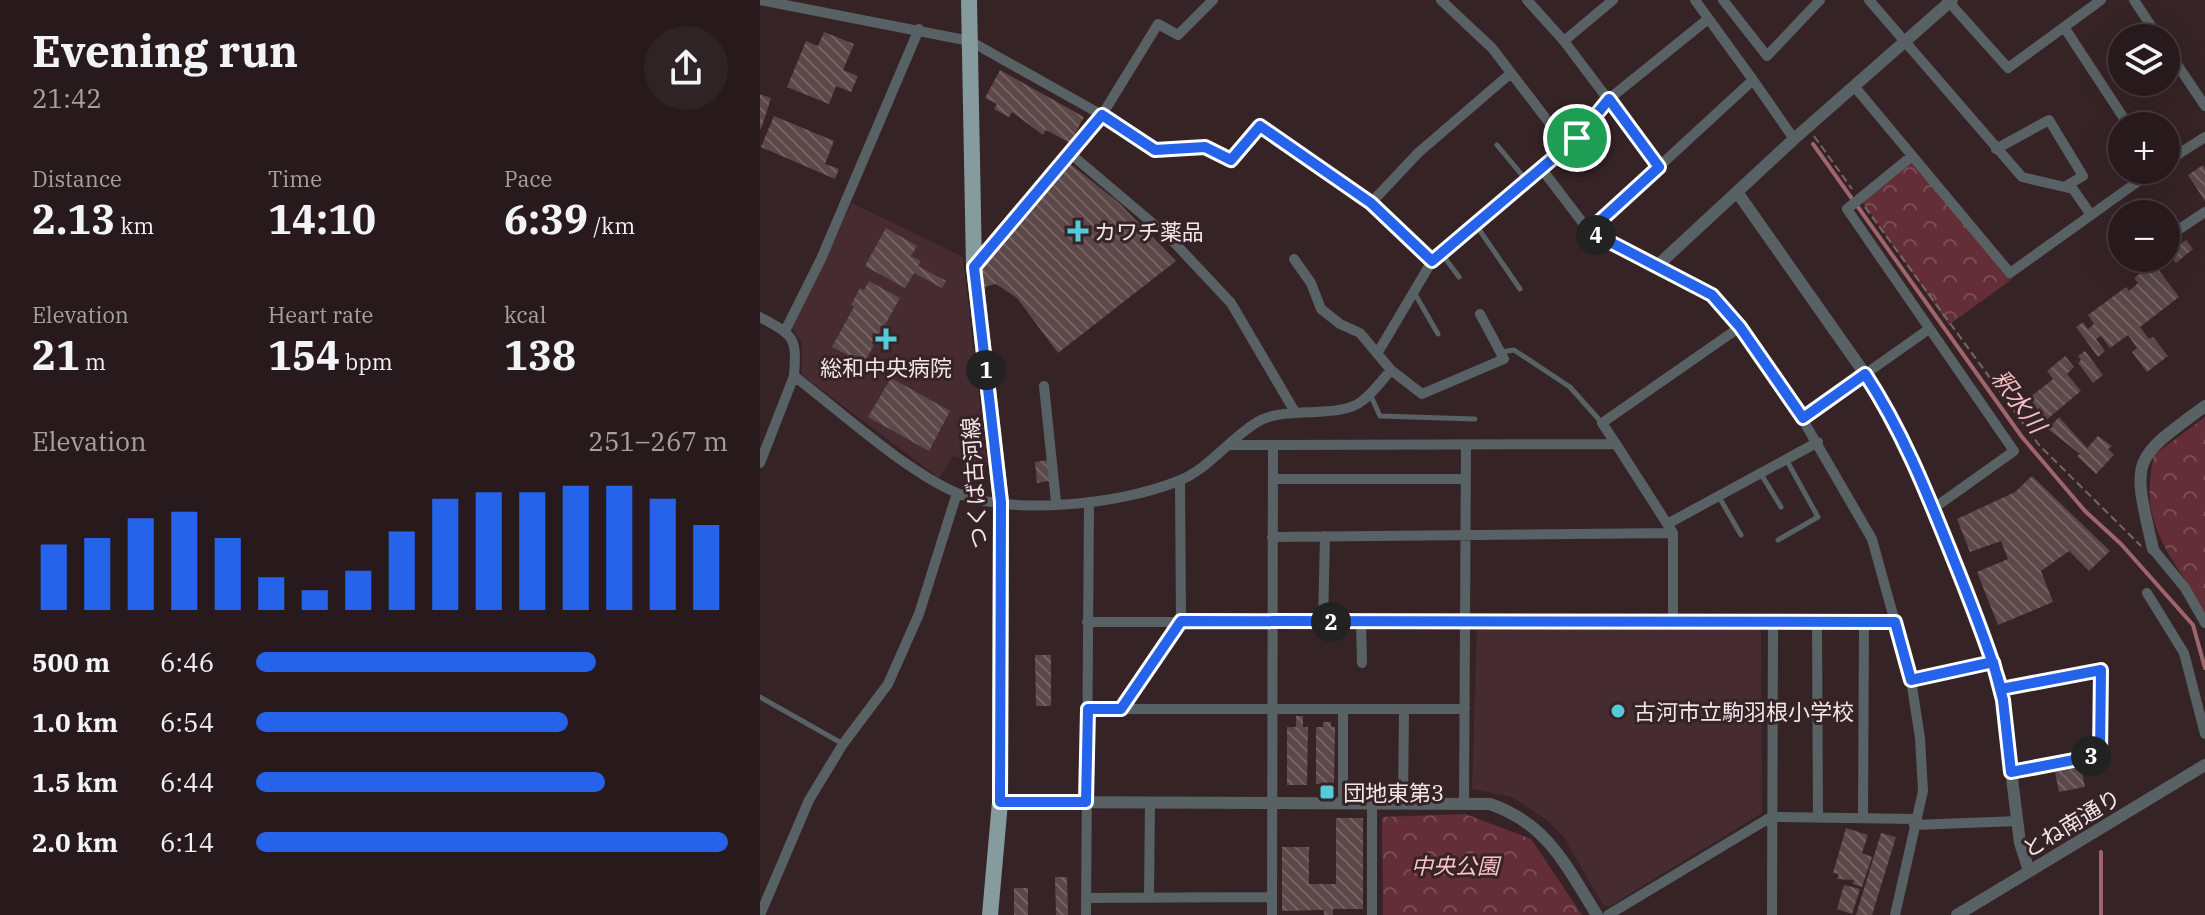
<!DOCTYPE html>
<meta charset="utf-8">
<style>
body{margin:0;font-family:"IBM Plex Serif","Noto Sans JP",serif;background:#302325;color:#f1f3f6;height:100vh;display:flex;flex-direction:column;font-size:30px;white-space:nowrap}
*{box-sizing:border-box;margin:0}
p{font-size:26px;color:#a5a1a3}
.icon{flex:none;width:44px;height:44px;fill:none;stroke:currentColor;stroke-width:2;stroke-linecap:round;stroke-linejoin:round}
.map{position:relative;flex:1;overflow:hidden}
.drawer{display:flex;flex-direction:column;background:#281a1c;width:760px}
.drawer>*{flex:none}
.tools{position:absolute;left:1348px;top:24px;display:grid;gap:16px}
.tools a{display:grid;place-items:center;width:72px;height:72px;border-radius:50%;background:#281a1c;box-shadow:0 8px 32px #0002,0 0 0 2px #44383b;font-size:40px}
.pin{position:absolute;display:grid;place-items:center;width:68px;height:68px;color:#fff;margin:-34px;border:4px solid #fff;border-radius:50%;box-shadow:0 2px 8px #0007}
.km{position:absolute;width:40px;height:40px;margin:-20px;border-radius:50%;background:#222;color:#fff;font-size:22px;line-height:40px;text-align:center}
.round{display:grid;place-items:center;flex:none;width:84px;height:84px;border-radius:42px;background:#302325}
.head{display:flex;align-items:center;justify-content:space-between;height:136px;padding:0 32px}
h1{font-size:44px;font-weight:800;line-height:60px}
.figures{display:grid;grid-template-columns:repeat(3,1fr);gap:12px;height:136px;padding:8px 32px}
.figures div{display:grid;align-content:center}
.figures b{font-size:40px;font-weight:800}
.figures small{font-size:22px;font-weight:400}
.figures p{font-size:22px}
.chart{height:224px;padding:16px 32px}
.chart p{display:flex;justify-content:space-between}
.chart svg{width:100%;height:144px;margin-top:8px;stroke:#2563eb;stroke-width:6}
ul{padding:0 32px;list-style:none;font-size:26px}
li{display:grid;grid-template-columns:128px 96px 1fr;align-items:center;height:60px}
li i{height:20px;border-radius:10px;background:#2563eb}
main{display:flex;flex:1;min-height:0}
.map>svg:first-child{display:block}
.built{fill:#462c30}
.park{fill:url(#park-crowns)}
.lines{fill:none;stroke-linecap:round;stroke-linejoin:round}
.stream{stroke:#a0646c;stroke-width:4}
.building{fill:url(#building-back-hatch)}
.path{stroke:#776568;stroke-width:2;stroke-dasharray:8 4;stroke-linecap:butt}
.service{stroke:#586264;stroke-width:5}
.minor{stroke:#586264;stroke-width:10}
.tertiary{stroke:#586264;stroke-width:12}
.primary{stroke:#859b9e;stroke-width:16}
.route-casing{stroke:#fff;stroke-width:16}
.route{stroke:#2563eb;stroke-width:10}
.poi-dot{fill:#53cbda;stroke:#362326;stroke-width:3}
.labels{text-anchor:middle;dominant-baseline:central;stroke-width:6;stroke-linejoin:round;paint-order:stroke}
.poi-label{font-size:22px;fill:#f4e6e8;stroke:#362326;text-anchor:start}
.street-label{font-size:22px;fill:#f4e6e8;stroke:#362326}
.park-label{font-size:22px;font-style:italic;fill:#f9c1c8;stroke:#362326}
.water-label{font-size:24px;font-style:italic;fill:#f6bec5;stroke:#362326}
</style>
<main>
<section class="drawer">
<div class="head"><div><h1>Evening run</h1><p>21:42</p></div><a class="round"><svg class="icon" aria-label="share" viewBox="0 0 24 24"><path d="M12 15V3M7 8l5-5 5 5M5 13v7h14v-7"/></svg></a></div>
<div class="figures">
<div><p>Distance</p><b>2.13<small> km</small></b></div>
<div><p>Time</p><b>14:10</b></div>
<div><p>Pace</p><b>6:39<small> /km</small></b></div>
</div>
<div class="figures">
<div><p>Elevation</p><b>21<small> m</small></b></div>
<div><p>Heart rate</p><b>154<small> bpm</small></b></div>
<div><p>kcal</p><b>138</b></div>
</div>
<div class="chart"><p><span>Elevation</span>251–267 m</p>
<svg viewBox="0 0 160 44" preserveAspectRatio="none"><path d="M5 44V24M15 44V22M25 44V16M35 44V14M45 44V22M55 44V34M65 44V38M75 44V32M85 44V20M95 44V10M105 44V8M115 44V8M125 44V6M135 44V6M145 44V10M155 44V18"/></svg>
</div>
<ul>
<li><b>500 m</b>6:46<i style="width:72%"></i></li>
<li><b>1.0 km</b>6:54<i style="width:66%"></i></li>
<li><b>1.5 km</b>6:44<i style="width:74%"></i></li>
<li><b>2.0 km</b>6:14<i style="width:100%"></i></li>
</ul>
</section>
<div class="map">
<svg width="1445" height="915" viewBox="0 0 1445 915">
<defs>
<pattern id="park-crowns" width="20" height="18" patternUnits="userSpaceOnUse" patternTransform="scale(2)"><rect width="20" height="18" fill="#632e37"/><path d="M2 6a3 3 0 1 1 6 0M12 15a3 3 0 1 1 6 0" fill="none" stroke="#7a4c54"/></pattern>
<pattern id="building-back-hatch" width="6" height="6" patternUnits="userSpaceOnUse" patternTransform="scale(2)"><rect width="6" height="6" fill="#5c4749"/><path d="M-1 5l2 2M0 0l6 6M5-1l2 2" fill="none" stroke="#746263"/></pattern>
</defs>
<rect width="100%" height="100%" fill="#362326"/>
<!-- built -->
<path class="built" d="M92,203L203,257L227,466L193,456L179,478L42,375V343L32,328Z
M717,629H1001L1002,813L850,906L843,905L803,836L788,821L752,797L712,789Z"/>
<!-- park -->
<path class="park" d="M1154,159L1252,279L1189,325L1100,199Z
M1445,417V614C1414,554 1377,531 1394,455Z
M705,814L771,839L822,915H623L622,817Z"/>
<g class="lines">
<!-- stream -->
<path class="stream" d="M1053,144L1262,437L1325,511L1361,544L1433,625L1445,668
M1341,852V915"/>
</g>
<!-- building -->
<path class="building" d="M64,32L94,44L83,70L98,76L91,92L76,86L69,104L27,87L46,41L58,46Z
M240,70L324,117L310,143L286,130L283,135L252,112L249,117L234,109L237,104L225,98Z
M0,94L11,98L1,129H0Z
M14,116L74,141L65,164L79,169L75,179L1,147Z
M308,162L358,202L416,261L298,353L257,298L236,284L219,288L217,268Z
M1443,165L1445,169V201L1428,175Z
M126,228L157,246L151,256L161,261L158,266L186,281L182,288L154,273L145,288L105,266Z
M1426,240L1433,249L1416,263L1409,253Z
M1394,264L1419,297L1380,327L1389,339L1393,337L1408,356L1387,372L1372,352L1377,348L1368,335L1350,348L1341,336L1336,339L1345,351L1338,357L1316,327L1323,322L1328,329L1334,324L1328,315L1366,287L1369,291L1378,283L1374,278Z
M109,281L140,298L99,372L87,365L92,357L72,347L94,307L91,305L100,288L104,290Z
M1325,351L1343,375L1333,383L1318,363L1321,360L1318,356Z
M1305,356L1314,367L1307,374L1321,391L1286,420L1269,398L1293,379L1287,371Z
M131,378L190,411L169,451L108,417Z
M1299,417L1327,448L1338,436L1352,446L1348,449L1354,455L1336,474L1317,456L1320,454L1288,429Z
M288,460L289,481L277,483L275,462Z
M1272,476L1350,551L1329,571L1309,551L1281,571L1293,602L1238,625L1217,572L1248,559L1241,541L1210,552L1197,519L1255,492Z
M275,655H291V706H276Z
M536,716H543V727H548L547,785H527V727H536Z
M563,722H571V727H575L574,784H556V727H563Z
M1321,767L1325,787L1299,792L1295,772Z
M576,818H603V909H573V915H564V910L522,911V847H549V884H576Z
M1086,828L1108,835L1102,853L1112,857L1102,887L1093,884L1094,880L1077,879L1079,874L1073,873Z
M1121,833L1136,837L1112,915H1096Z
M295,877H307L308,915H296Z
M1084,885L1100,889L1092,914L1077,909Z
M254,888H268V915H254Z"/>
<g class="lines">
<!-- path -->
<path class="path" d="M1054,136L1092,189
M1105,207L1279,445L1381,546"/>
<!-- service -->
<path class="service" d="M737,145L766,180
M716,225L760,289
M682,254L699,277
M655,294L678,334
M741,352L754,350L810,387L842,423
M610,394L620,416L715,419
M1001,474L1021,507
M959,497L981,535
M1018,540L1058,517L1027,461
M0,697L83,744"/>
<!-- minor -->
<path class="minor" d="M0,0L210,41L342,115L395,150L445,147L471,160L500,126L611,203L672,261
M767,0L804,41L899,167
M935,0L993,80
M963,0L1007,56L1060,0
M1109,0L1262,177L1313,189L1331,215
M1187,0L1248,68L1341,0
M1374,0L1399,38
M1304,27L1369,126
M804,41L853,0
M1406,48L1445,106
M1094,86L1250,273L1394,170
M807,146L849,99L948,19
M1236,149L1289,120L1323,176L1306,186
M312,155L410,238L471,303L535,412
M1152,156L1087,209L1254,451L1174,508
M1406,162L1445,137
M781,168L829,231L939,285L968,313L1025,389L1112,539L1151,680L1160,738L1163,791L1135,915
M611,203L658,153L751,73
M1418,230L1445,212
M829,231L993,80L1034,139
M534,259L551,283L561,309L580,324L600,333L631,370L662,394L744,359L720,314
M215,266L342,115L398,24L418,35L453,0
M0,317C34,336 37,336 34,376C80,411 145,471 197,493C254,516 362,504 418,481C450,469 472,435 501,420C530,406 580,419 602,401C613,393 622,380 631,370
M25,331L61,259L159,29
M617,354L672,261L807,146L732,48L681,0
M284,386L296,502
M1043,418L1169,329
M856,444L842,423L980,327
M468,445L856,444L913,533V622
M0,463L34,376
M513,479H705
M909,523L1058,442
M512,537L913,533
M1393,549L1425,588L1445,623
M1387,593L1424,653L1445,734
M601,621L602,663
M327,622H1135
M563,622L565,536
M1057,623L1058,818
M1151,680L1233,662
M1241,689L1341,670L1340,755L1251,772
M328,709H705
M361,709L421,621L420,481
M583,709V802
M643,802L644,709
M704,802L706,446
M1103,818L1104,623
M1154,825L1258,821
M389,897L390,802
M326,898L512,897
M0,915L49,800L83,744L128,684L159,614L197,493
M326,915L329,502
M512,915L513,445
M612,915V802
M848,915L1011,817L1156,819
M1012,915L1013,623"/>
<!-- tertiary -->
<path class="tertiary" d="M977,192L1105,374L1133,419L1155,464L1222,629L1241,689L1260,843L1269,871
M898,265L1034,139L1192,0
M1393,549C1372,458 1370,461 1445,406
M240,802L730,804C788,824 806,866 837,915
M1197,915L1445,765"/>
<!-- primary -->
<path class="primary" d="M209,0L214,267L241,502L240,802L230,915"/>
</g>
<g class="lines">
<!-- route casing -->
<g class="route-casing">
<path id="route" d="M817,138L672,261L611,203L500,126L471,160L445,147L395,150L342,115L214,267L241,502L240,802H326L328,709H361L421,621L1135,622L1151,680L1233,662L1243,700L1251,772L1340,755L1341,670L1241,689C1229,648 1213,608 1197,568C1170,501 1145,435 1105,374L1043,418L980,327L952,295L829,231L899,167L849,99L817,138"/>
</g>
<!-- route -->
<use href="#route" class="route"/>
</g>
<!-- markers -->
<g class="poi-dot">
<path d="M314 219h8v8h8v8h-8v8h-8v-8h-8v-8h8z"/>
<path d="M122 327h8v8h8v8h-8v8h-8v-8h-8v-8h8z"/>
<circle cx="858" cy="711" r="8"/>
<rect x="559" y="784" width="16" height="16" rx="4"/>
</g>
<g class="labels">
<!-- poi labels -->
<g class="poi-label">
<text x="334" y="231">カワチ薬品</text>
<text x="126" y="367" text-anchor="middle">総和中央病院</text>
<text x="874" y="711">古河市立駒羽根小学校</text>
<text x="583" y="792">団地東第3</text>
</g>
<!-- street labels -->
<g class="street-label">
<text transform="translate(214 483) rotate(-94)">つくば古河線</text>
<text transform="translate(1311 823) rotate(-31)">とね南通り</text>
</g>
<!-- park labels -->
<g class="park-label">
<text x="695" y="865">中央公園</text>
</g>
<!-- water labels -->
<g class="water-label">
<text transform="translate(1259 401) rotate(53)">釈水川</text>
</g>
</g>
</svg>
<div class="tools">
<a><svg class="icon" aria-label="layers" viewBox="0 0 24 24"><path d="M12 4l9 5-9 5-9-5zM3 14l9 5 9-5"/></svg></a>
<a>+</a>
<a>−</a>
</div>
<div class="pin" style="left:817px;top:138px;background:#1e9e55"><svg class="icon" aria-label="arrive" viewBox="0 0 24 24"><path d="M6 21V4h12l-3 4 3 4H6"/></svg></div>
<b class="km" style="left:226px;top:370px">1</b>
<b class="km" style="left:571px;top:622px">2</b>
<b class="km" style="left:1331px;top:756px">3</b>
<b class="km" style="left:836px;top:235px">4</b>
</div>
</main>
